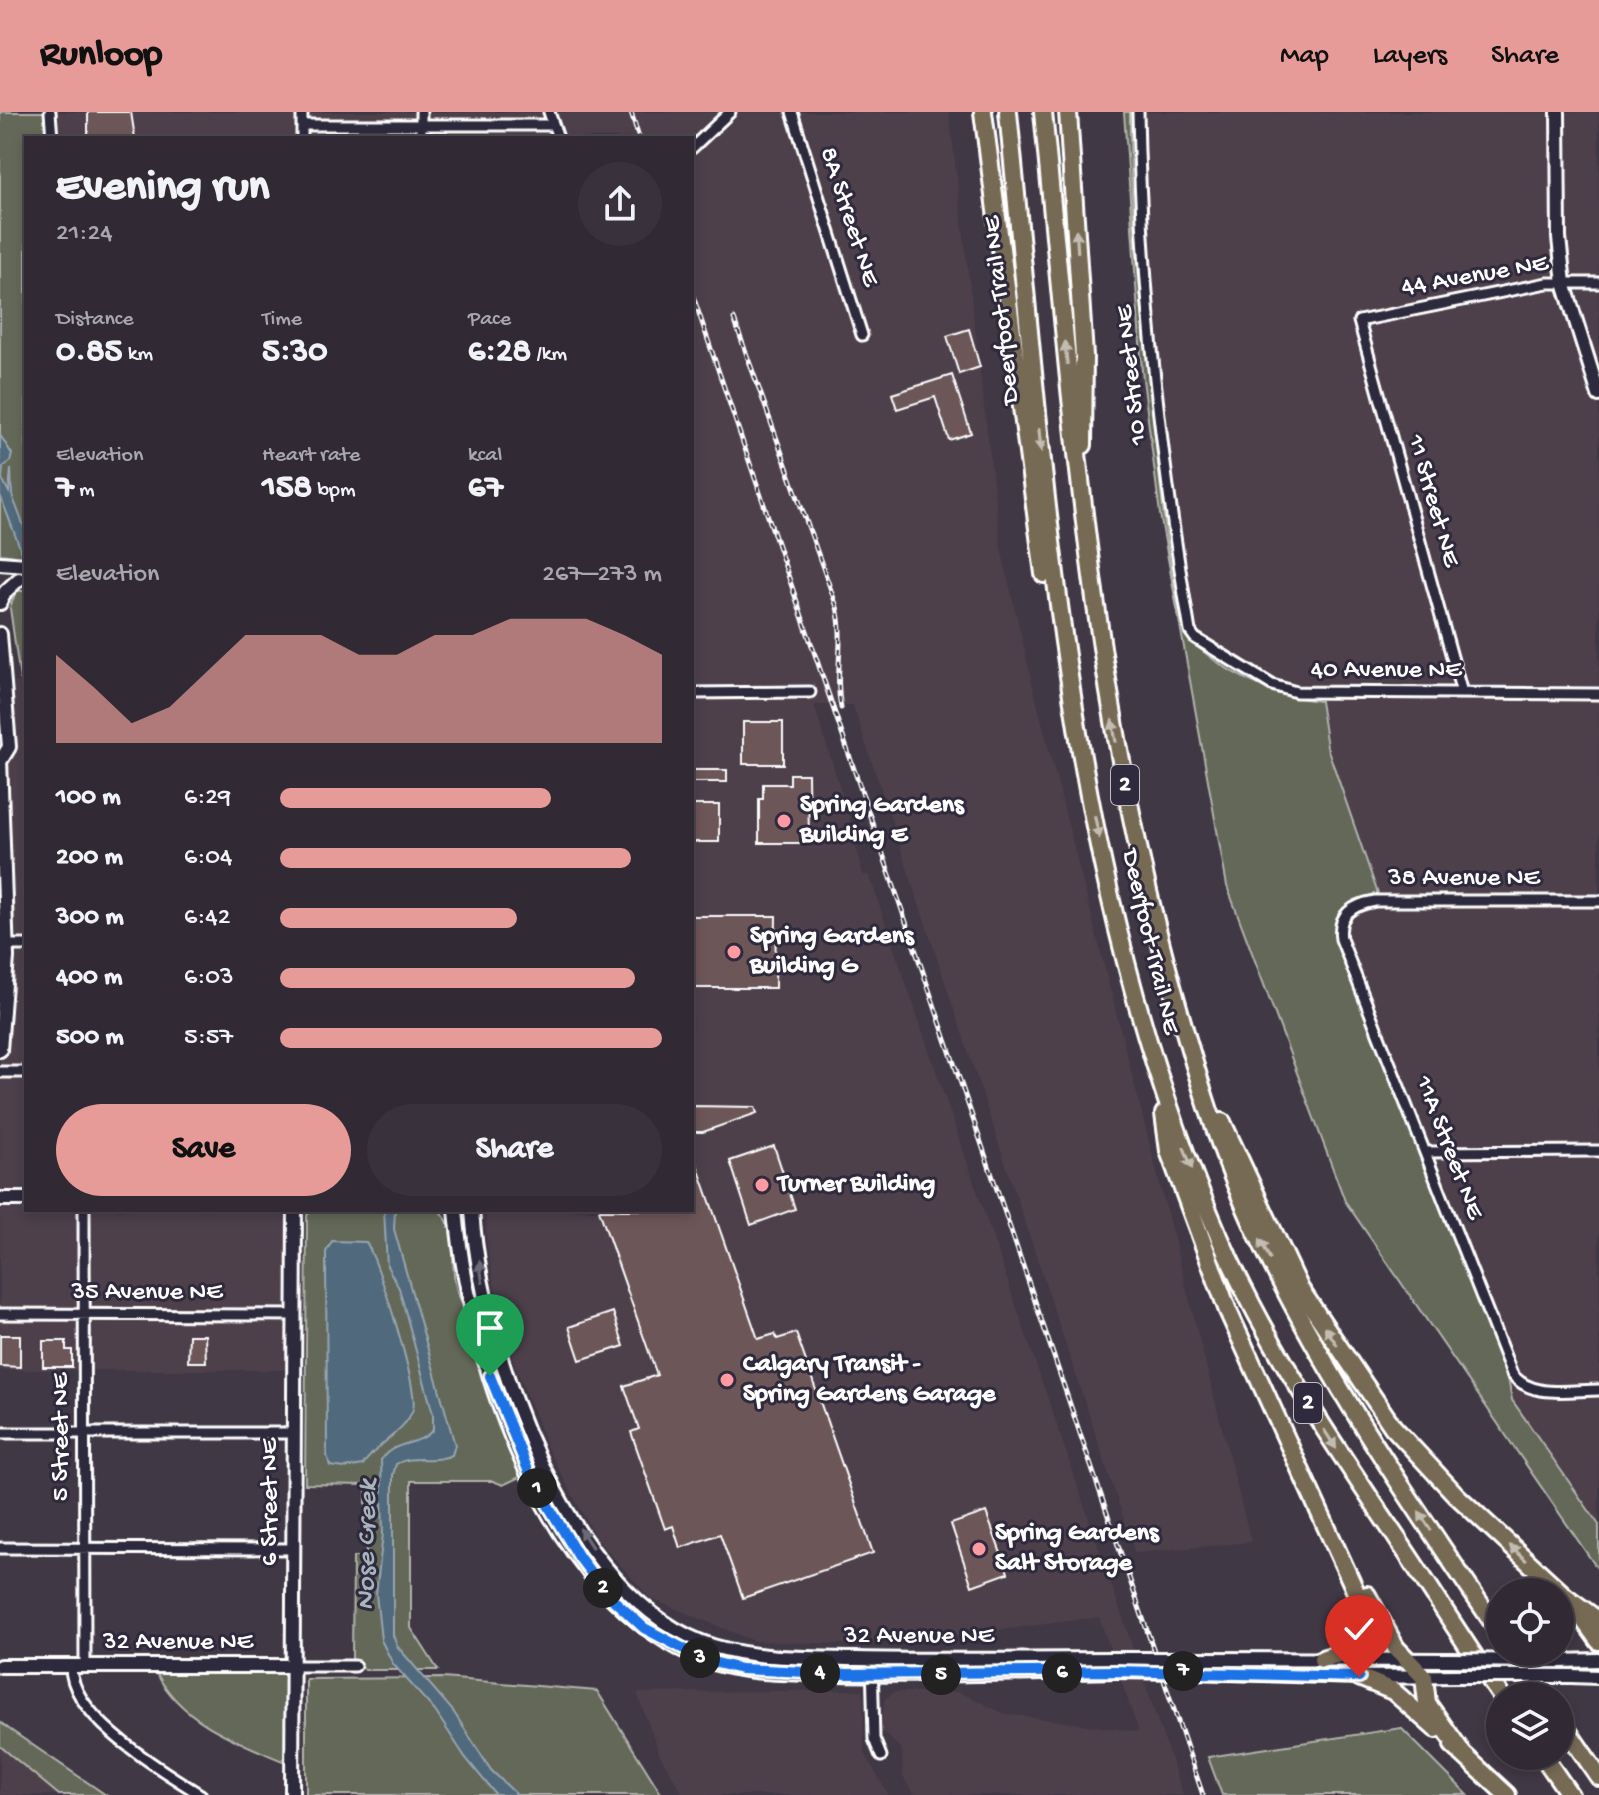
<!DOCTYPE html>
<meta charset="utf-8">
<style>
body{margin:0;font-family:"Gochi Hand",sans-serif;background:#39323c;color:#f1f3f6;height:100vh;display:flex;flex-direction:column;font-size:30px;white-space:nowrap}
*{box-sizing:border-box;margin:0}
p{font-size:26px;color:#a8a7ac}
.icon{flex:none;width:44px;height:44px;fill:none;stroke:currentColor;stroke-width:2;stroke-linecap:round;stroke-linejoin:round}
.map{position:relative;flex:1;overflow:hidden}
.details{position:absolute;left:24px;top:24px;width:670px;height:1076px;display:flex;flex-direction:column;background:#312a34;border-radius:0px;box-shadow:0 4px 12px #0003,0 0 0 2px #4c464f}
.details>*{flex:none}
.tools{position:absolute;left:1486px;top:1466px;display:grid;gap:16px}
.tools a{display:grid;place-items:center;width:88px;height:88px;border-radius:50%;background:#312a34;box-shadow:0 4px 12px #0003,0 0 0 2px #4c464f;font-size:40px}
.pin{position:absolute;display:grid;place-items:center;width:68px;height:68px;color:#fff;margin:-82px -34px;border-radius:50% 50% 50% 0;rotate:-45deg;box-shadow:0 0 8px #0007}
.pin .icon{rotate:45deg}
.km{position:absolute;width:40px;height:40px;margin:-20px;border-radius:50%;background:#222;color:#fff;font-size:22px;line-height:40px;text-align:center}
.round{display:grid;place-items:center;flex:none;width:84px;height:84px;border-radius:42px;background:#39323c}
.headline{display:flex;align-items:center;justify-content:space-between;height:136px;padding:0 32px}
h1{font-size:44px;font-weight:700;line-height:60px}
.figures{display:grid;grid-template-columns:repeat(3,1fr);gap:12px;height:136px;padding:8px 32px}
.figures div{display:grid;align-content:center}
.figures b{font-size:34px;font-weight:700}
.figures small{font-size:22px;font-weight:400}
.figures p{font-size:22px}
.chart{height:224px;padding:16px 32px}
.chart p{display:flex;justify-content:space-between}
.chart svg{width:100%;height:144px;margin-top:8px;fill:#e69b98;opacity:.7}
.cta{display:flex;gap:16px;margin-top:auto;padding:16px 32px}
.cta a{flex:1;height:92px;border-radius:48px;background:#e69b98;color:#111;font-size:32px;font-weight:700;line-height:92px;text-align:center}
.cta a+a{background:#39323c;color:#f1f3f6}
ul{padding:0 32px;list-style:none;font-size:26px}
li{display:grid;grid-template-columns:128px 96px 1fr;align-items:center;height:60px}
li i{height:20px;border-radius:10px;background:#e69b98}
header{display:flex;align-items:center;gap:48px;box-sizing:border-box;height:112px;padding:0 40px;background:#e69b98;color:#111}
header strong{font-size:38px}
nav{display:flex;gap:44px;margin-inline-start:auto;font-size:28px}
.map>svg:first-child{display:block}
.built{fill:#4e414b}
.green{fill:#636759;stroke:#b1b3ac;stroke-width:2}
.water{fill:#51697b;stroke:#97a5b0;stroke-width:2}
.building{fill:#6c5759;stroke:#fff;stroke-width:2}
.lines{fill:none;stroke-linecap:round;stroke-linejoin:round}
.street-casing{stroke:#fff;stroke-width:15}
.secondary-casing{stroke:#fff;stroke-width:18}
.highway-casing{stroke:#fff;stroke-width:22}
.street{stroke:#2f2a3d;stroke-width:9}
.secondary{stroke:#2f2a3d;stroke-width:12}
.highway{stroke:#776a54;stroke-width:16}
.rail-casing{stroke:#fff;stroke-width:5}
.rail{stroke:#2f2a3d;stroke-width:2;stroke-dasharray:6;stroke-linecap:butt}
.secondary-bridge-casing{stroke:#fff;stroke-width:18;stroke-linecap:butt}
.secondary-bridge{stroke:#2f2a3d;stroke-width:12}
.oneway{fill:#c2bcb2}
.oneway2{fill:#6d6a77}
.route-casing{stroke:#fff;stroke-width:16}
.route{stroke:#1a73e8;stroke-width:10}
.poi-dot{fill:#ff9aa2;stroke:#2f2a3d;stroke-width:3}
.labels{text-anchor:middle;dominant-baseline:central;stroke-width:6;stroke-linejoin:round;paint-order:stroke}
.shield{fill:#2f2a3d;stroke:#c1bfc5;stroke-width:2}
.shield-label{font-size:24px;font-weight:bold;fill:#fff}
.street-label{font-size:26px;fill:#fff;stroke:#2f2a3d}
.poi-label{font-size:26px;font-weight:bold;fill:#fff;stroke:#2f2a3d;text-anchor:start}
.water-label{font-size:28px;font-style:italic;fill:#a8b4bd;stroke:#2f2a3d}
</style>
<header>
<strong>Runloop</strong>
<nav><a>Map</a><a>Layers</a><a>Share</a></nav>
</header>
<div class="map">
<svg width="1599" height="1683" viewBox="0 0 1599 1683">
<rect width="100%" height="100%" fill="#413845"/>
<filter id="ink" filterUnits="userSpaceOnUse"><feTurbulence type="fractalNoise" baseFrequency=".0125" numOctaves="2"/><feDisplacementMap in="SourceGraphic" scale="16" xChannelSelector="R" yChannelSelector="G"/><feConvolveMatrix kernelMatrix="1 2 1 2 8 2 1 2 1" color-interpolation-filters="sRGB"/></filter>
<g filter="url(#ink)">
<!-- built -->
<path class="built" d="M44,0H949L1001,437L1034,579L1251,1430L1135,1441L853,593H814L849,705L863,763H869L1183,1683H915L903,1665L902,1638L880,1616L885,1587L894,1580H958L1005,1602L1139,1620L1099,1505L922,1528L843,1532L754,1529L650,1486L597,1427L549,1340L504,1225L487,1134L486,1098H692V26H46Z
M1130,0H1599V1413L1512,1288L1508,1265L1337,827L1338,809L1345,796L1361,785L1377,781L1327,635L1320,589L1283,584L1263,575L1187,524L1165,404L1155,322L1139,154Z
M12,570L26,571V1098H287L289,1258H0V583L12,582Z
M863,1578L864,1640L888,1683H684L660,1643L637,1581Z
M0,1634L59,1683H0Z"/>
<!-- green -->
<path class="green" d="M0,0H44L46,26H26V567H20L10,496L16,479H26L15,444L0,442Z
M1124,0H1130C1129,98 1142,197 1152,294C1160,366 1166,455 1186,524C1221,559 1271,585 1320,589L1327,635L1378,782C1349,786 1338,798 1337,827L1508,1265L1512,1288L1599,1413V1459L1345,1089L1227,774L1160,402L1142,259Z
M313,1098H438C461,1116 448,1153 457,1179C459,1186 463,1191 465,1197L486,1275L522,1364L503,1373L493,1369H411V1516L438,1558H365L352,1547L353,1445H366V1373L305,1372L307,1103Z
M157,1562H282L286,1565L285,1650C236,1629 182,1610 157,1562Z
M443,1566L597,1579L662,1683H306V1567Z
M0,1610L9,1617L106,1683H59L0,1634Z
M1401,1616L1468,1683H1222L1208,1645Z"/>
<!-- water -->
<path class="water" d="M0,323L12,342L10,350L3,355L2,367L9,380L11,357L12,383L26,420V452L0,383Z
M384,1098H395L394,1117L455,1333L452,1343C434,1352 413,1342 396,1352L393,1363V1523L397,1534L453,1599L491,1658L517,1683H496L465,1645L435,1599L393,1552L381,1528L376,1482L383,1422L381,1348C393,1328 418,1335 433,1318V1302L399,1176L387,1154Z
M332,1129L366,1130C378,1148 419,1278 413,1297C405,1320 375,1333 363,1353L345,1356L330,1354L327,1343L326,1140Z"/>
<!-- building -->
<path class="building" d="M88,0H131L135,26H88Z
M969,217L980,255L959,262L947,224Z
M952,263L971,321L949,328L935,285L897,297L892,282Z
M743,610H783V652H743Z
M692,658H727V670H692Z
M790,662H808L809,731H759V687H763V672H790Z
M692,693H719V730H692Z
M692,804H776L775,876H692Z
M692,994L755,995L757,1001L703,1020H692Z
M774,1034L795,1097L751,1113L730,1049Z
M693,1041L758,1227L775,1222L777,1227L796,1221L873,1441L743,1486L720,1422L680,1436L673,1414L665,1417L631,1320L639,1317L624,1274L657,1263L599,1098H692Z
M613,1200L624,1234L580,1248L569,1215Z
M0,1223H20V1255L0,1254Z
M189,1223H205L206,1250H188Z
M43,1229H66V1238H72V1255H43Z
M986,1400L1008,1461L972,1474L951,1412Z"/>
<g class="lines">
<!-- street casing -->
<g class="street-casing">
<path id="street" d="M50,0L52,26
M302,0V26
M549,0L558,26
M792,0L862,223
M1138,0C1141,174 1161,348 1190,519L1195,526L1272,573L1296,580L1599,582
M302,13H553
M421,26V0
M692,36L730,0
M692,581L810,580
M1462,581L1359,209L1547,171H1599
M1599,789H1375C1353,793 1337,802 1341,827L1512,1262C1531,1287 1570,1278 1599,1278
M0,833H26
M0,960H26
M1426,1040L1599,1039
M84,1098L85,1553
M0,1202L294,1203
M0,1321H293
M0,1436L293,1437
M872,1547L874,1627L881,1644
M71,1553C69,1605 162,1658 201,1683
M292,1554H355"/>
</g>
<!-- secondary casing -->
<g class="secondary-casing">
<path id="secondary" d="M1558,0L1559,126L1564,171L1599,283
M0,451L26,453
M0,491L5,480L19,467
M0,522L9,635L1,648
M0,647L7,845L0,938
M0,1087H26
M456,1098C469,1250 547,1491 705,1548C745,1563 790,1561 831,1562C926,1564 1021,1562 1115,1559
M472,1098C481,1236 567,1489 713,1534C760,1548 809,1546 857,1547C942,1549 1027,1547 1111,1547
M1195,1547L1447,1548
M1559,1549L1599,1548
M0,1554H292
M1199,1560L1359,1565L1459,1564
M1570,1564L1599,1565
M292,1683L295,1098"/>
</g>
<!-- highway casing -->
<g class="highway-casing">
<path id="highway" d="M983,0L1044,462
M1008,0C1046,377 1065,769 1218,1122C1265,1231 1332,1330 1398,1428C1433,1480 1466,1533 1501,1584
M1043,0C1072,294 1093,588 1172,874C1195,957 1219,1040 1256,1119C1322,1261 1412,1392 1500,1521
M1068,0L1084,244L1083,333
M1164,1002L1169,1039L1228,1199L1365,1500C1372,1536 1350,1538 1322,1547
M1222,1010L1300,1177L1393,1315L1456,1383L1565,1484L1599,1509
M1367,1483L1396,1536L1424,1565L1427,1591L1461,1639
M1581,1504L1599,1529
M1513,1540L1543,1584
M1359,1565L1393,1579L1436,1617
M1560,1608L1599,1665
M1453,1633L1507,1683
M1543,1644L1570,1683"/>
</g>
<!-- street -->
<use href="#street" class="street"/>
<!-- secondary -->
<use href="#secondary" class="secondary"/>
<!-- highway -->
<use href="#highway" class="highway"/>
<!-- rail casing -->
<g class="rail-casing">
<path id="rail" d="M631,0L639,26
M692,181L1203,1683
M734,207L837,495C845,529 834,562 841,596"/>
</g>
<!-- rail -->
<use href="#rail" class="rail"/>
<!-- secondary-bridge casing -->
<g class="secondary-bridge-casing">
<path id="secondary-bridge" d="M1111,1547H1195
M1447,1548L1559,1549
M1115,1559L1199,1560
M1459,1564H1570"/>
</g>
<!-- secondary-bridge -->
<use href="#secondary-bridge" class="secondary-bridge"/>
</g>
<!-- one-way arrows -->
<defs><path id="oneway-solid" d="M-6-.8H1V-3.2L6.5 0L1 3.2V.8H-6Z" transform="scale(2)"/></defs>
<g class="oneway">
<use href="#oneway-solid" transform="translate(1077 129) rotate(-94)"/>
<use href="#oneway-solid" transform="translate(1066 241) rotate(-96)"/>
<use href="#oneway-solid" transform="translate(1040 328) rotate(84)"/>
<use href="#oneway-solid" transform="translate(1114 619) rotate(-100)"/>
<use href="#oneway-solid" transform="translate(1097 715) rotate(78)"/>
<use href="#oneway-solid" transform="translate(1188 1046) rotate(69)"/>
<use href="#oneway-solid" transform="translate(1265 1137) rotate(-117)"/>
<use href="#oneway-solid" transform="translate(1331 1224) rotate(-124)"/>
<use href="#oneway-solid" transform="translate(1330 1327) rotate(57)"/>
<use href="#oneway-solid" transform="translate(1425 1409) rotate(-123)"/>
<use href="#oneway-solid" transform="translate(1518 1441) rotate(-137)"/>
</g>
<g class="oneway2">
<use href="#oneway-solid" transform="translate(481 1160) rotate(-99)"/>
<use href="#oneway-solid" transform="translate(586 1426) rotate(-123)"/>
</g>
</g>
<g class="lines" filter="url(#ink)">
<!-- route casing -->
<g class="route-casing">
<path id="route" d="M490,1264L530,1363L579,1445L607,1482L644,1516L705,1548L741,1557L848,1562L1115,1559L1359,1565"/>
</g>
<!-- route -->
<use href="#route" class="route"/>
</g>
<!-- markers -->
<g class="poi-dot">
<circle cx="784" cy="709" r="8"/>
<circle cx="734" cy="840" r="8"/>
<circle cx="762" cy="1073" r="8"/>
<circle cx="727" cy="1268" r="8"/>
<circle cx="979" cy="1437" r="8"/>
</g>
<g class="labels">
<!-- shield labels -->
<g class="shield">
<rect x="1111" y="653" width="28" height="40" rx="6"/>
<rect x="1294" y="1271" width="28" height="40" rx="6"/>
</g>
<g class="shield-label">
<text x="1125" y="673">2</text>
<text x="1308" y="1291">2</text>
</g>
<!-- street labels -->
<g class="street-label">
<text transform="translate(848 105) rotate(72)">8A Street NE</text>
<text transform="translate(1475 165) rotate(-10)">44 Avenue NE</text>
<text transform="translate(1003 198) rotate(-96)">Deerfoot Trail NE</text>
<text transform="translate(1133 263) rotate(-96)">10 Street NE</text>
<text transform="translate(1432 389) rotate(74)">11 Street NE</text>
<text x="1386" y="559">40 Avenue NE</text>
<text x="1464" y="767">38 Avenue NE</text>
<text transform="translate(1149 830) rotate(77)">Deerfoot Trail NE</text>
<text transform="translate(1448 1036) rotate(69)">11A Street NE</text>
<text x="147" y="1181">35 Avenue NE</text>
<text transform="translate(62 1325) rotate(-90)">5 Street NE</text>
<text transform="translate(271 1390) rotate(-90)">6 Street NE</text>
<text x="919" y="1525">32 Avenue NE</text>
<text x="178" y="1531">32 Avenue NE</text>
</g>
<!-- poi labels -->
<g class="poi-label">
<text x="800" y="694">Spring Gardens<tspan x="800" dy="30">Building E</tspan></text>
<text x="750" y="825">Spring Gardens<tspan x="750" dy="30">Building G</tspan></text>
<text x="778" y="1073">Turner Building</text>
<text x="743" y="1253">Calgary Transit -<tspan x="743" dy="30">Spring Gardens Garage</tspan></text>
<text x="995" y="1422">Spring Gardens<tspan x="995" dy="30">Salt Storage</tspan></text>
</g>
<!-- water labels -->
<g class="water-label">
<text transform="translate(368 1433) rotate(-89)">Nose Creek</text>
</g>
</g>
</svg>
<div class="tools">
<a><svg class="icon" aria-label="locate" viewBox="0 0 24 24"><circle cx="12" cy="12" r="6"/><path d="M12 2v4M12 18v4M2 12h4M18 12h4"/></svg></a>
<a><svg class="icon" aria-label="layers" viewBox="0 0 24 24"><path d="M12 4l9 5-9 5-9-5zM3 14l9 5 9-5"/></svg></a>
</div>
<div class="pin" style="left:490px;top:1264px;background:#1e9e55"><svg class="icon" aria-label="arrive" viewBox="0 0 24 24"><path d="M6 21V4h12l-3 4 3 4H6"/></svg></div>
<div class="pin" style="left:1359px;top:1565px;background:#d93025"><svg class="icon" aria-label="check" viewBox="0 0 24 24"><path d="M5 12l5 5 9-10"/></svg></div>
<b class="km" style="left:537px;top:1376px">1</b>
<b class="km" style="left:603px;top:1476px">2</b>
<b class="km" style="left:700px;top:1546px">3</b>
<b class="km" style="left:820px;top:1561px">4</b>
<b class="km" style="left:941px;top:1563px">5</b>
<b class="km" style="left:1062px;top:1561px">6</b>
<b class="km" style="left:1183px;top:1559px">7</b>
<section class="details">
<div class="headline"><div><h1>Evening run</h1><p>21:24</p></div><a class="round"><svg class="icon" aria-label="share" viewBox="0 0 24 24"><path d="M12 15V3M7 8l5-5 5 5M5 13v7h14v-7"/></svg></a></div>
<div class="figures">
<div><p>Distance</p><b>0.85<small> km</small></b></div>
<div><p>Time</p><b>5:30</b></div>
<div><p>Pace</p><b>6:28<small> /km</small></b></div>
</div>
<div class="figures">
<div><p>Elevation</p><b>7<small> m</small></b></div>
<div><p>Heart rate</p><b>158<small> bpm</small></b></div>
<div><p>kcal</p><b>67</b></div>
</div>
<div class="chart"><p><span>Elevation</span>267–273 m</p>
<svg viewBox="0 0 160 44" preserveAspectRatio="none"><path d="M0 44V17L10 27L20 38L30 33L40 22L50 11L60 11L70 11L80 17L90 17L100 11L110 11L120 6L130 6L140 6L150 11L160 17V44z"/></svg>
</div>
<ul>
<li><b>100 m</b>6:29<i style="width:71%"></i></li>
<li><b>200 m</b>6:04<i style="width:92%"></i></li>
<li><b>300 m</b>6:42<i style="width:62%"></i></li>
<li><b>400 m</b>6:03<i style="width:93%"></i></li>
<li><b>500 m</b>5:57<i style="width:100%"></i></li>
</ul>
<div class="cta"><a>Save</a><a>Share</a></div>
</section>
</div>
